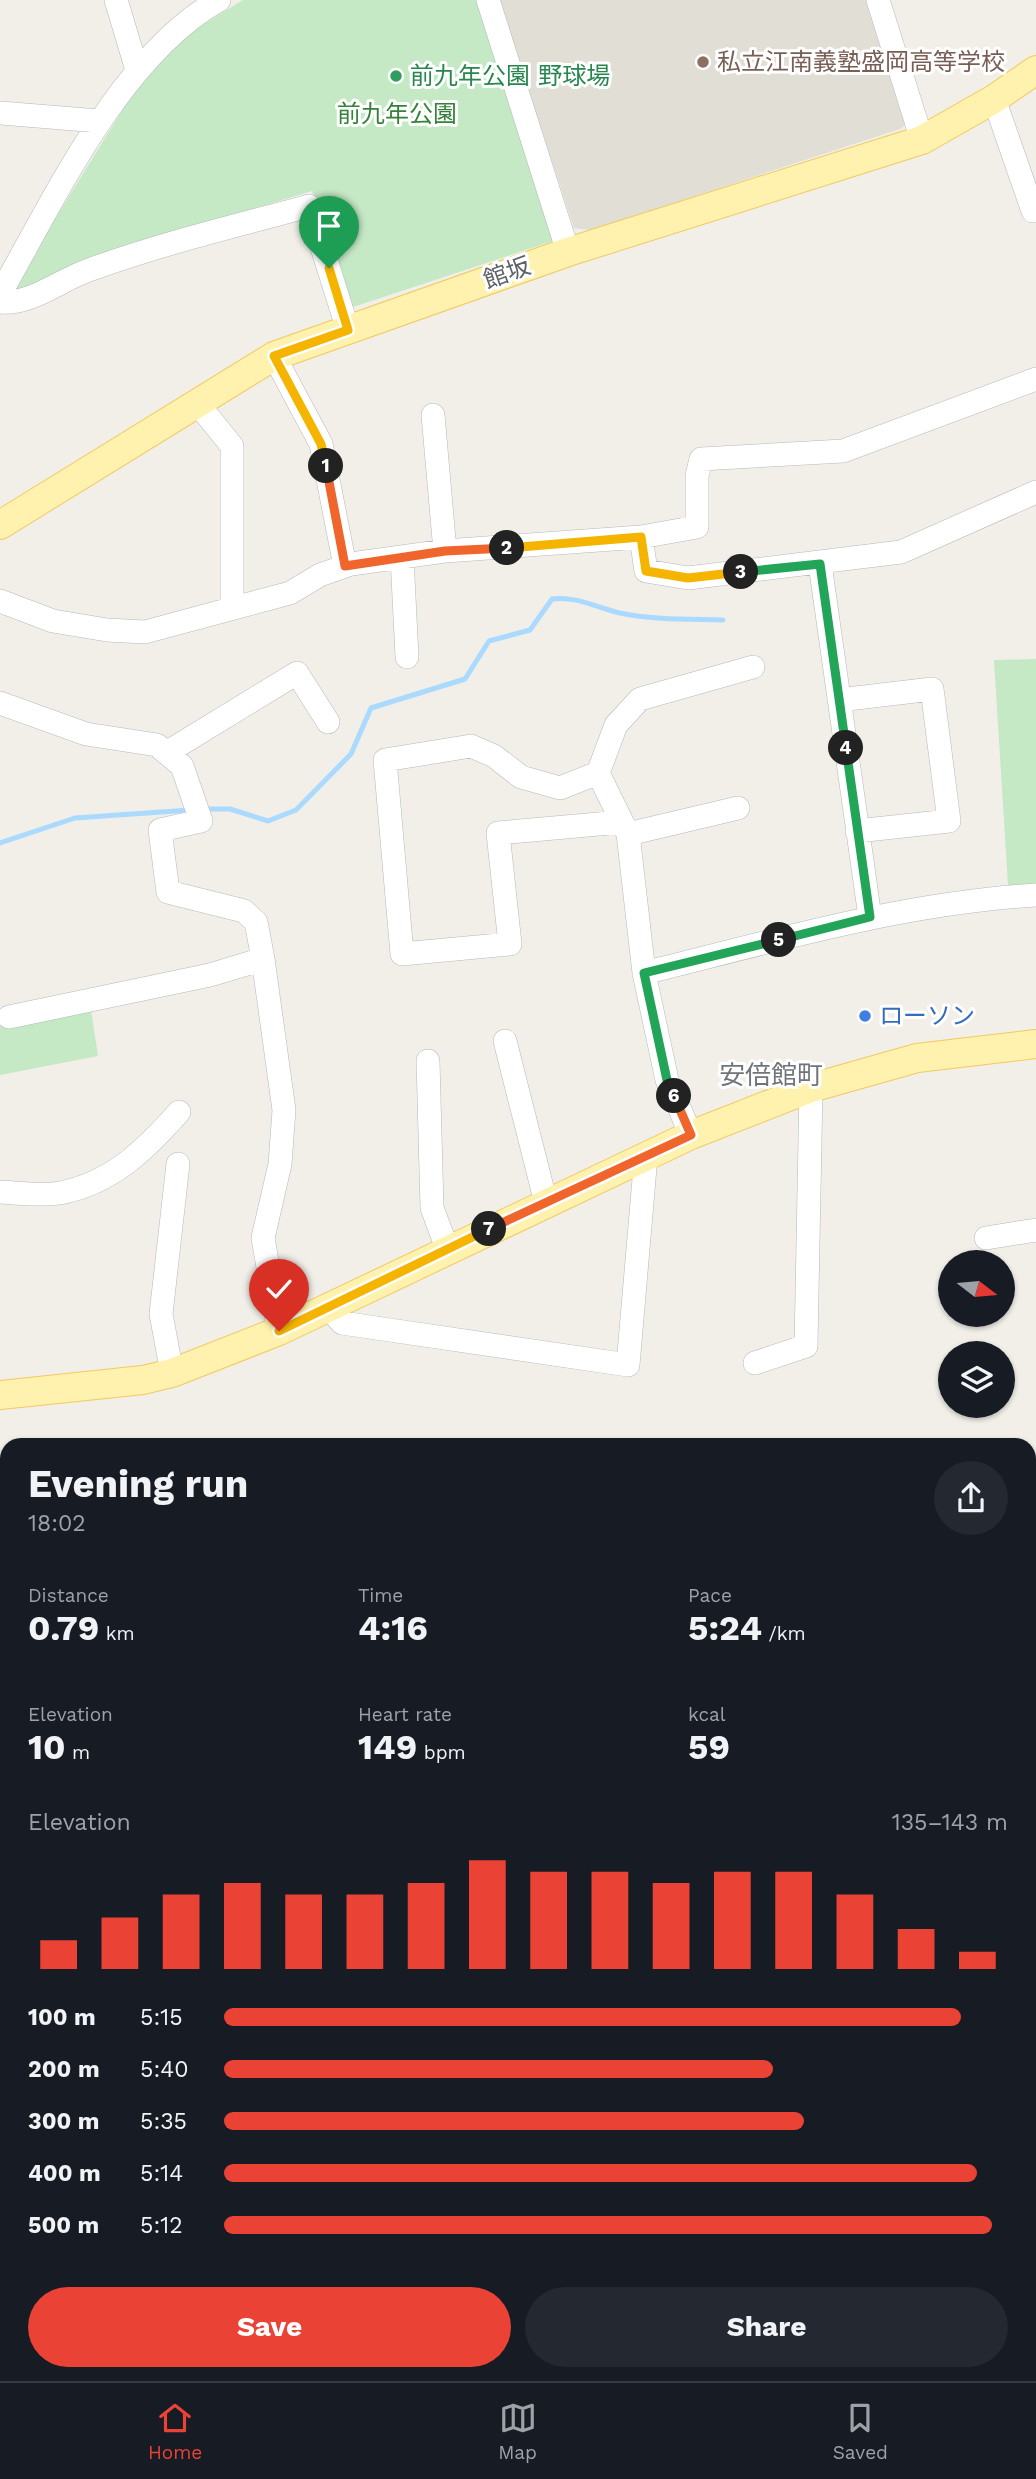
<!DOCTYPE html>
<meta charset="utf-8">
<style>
body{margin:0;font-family:"Work Sans","Noto Sans JP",sans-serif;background:#242831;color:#f1f3f6;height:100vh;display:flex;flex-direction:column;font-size:26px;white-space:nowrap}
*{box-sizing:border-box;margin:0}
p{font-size:23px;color:#9ea1a6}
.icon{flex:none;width:38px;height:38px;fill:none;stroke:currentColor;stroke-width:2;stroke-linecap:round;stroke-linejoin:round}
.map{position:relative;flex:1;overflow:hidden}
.drawer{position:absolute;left:0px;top:1438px;width:1036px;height:943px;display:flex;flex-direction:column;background:#171b24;border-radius:21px 21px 0 0;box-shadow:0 2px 5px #0004}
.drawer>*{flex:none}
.needle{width:46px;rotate:106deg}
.tools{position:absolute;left:938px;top:1250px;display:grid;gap:14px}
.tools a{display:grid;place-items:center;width:77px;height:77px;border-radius:50%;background:#171b24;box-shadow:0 2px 5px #0004;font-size:35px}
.pin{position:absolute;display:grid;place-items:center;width:60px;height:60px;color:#fff;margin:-72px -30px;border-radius:50% 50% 50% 0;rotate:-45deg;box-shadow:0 0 7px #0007}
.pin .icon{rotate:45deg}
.km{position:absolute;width:35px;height:35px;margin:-18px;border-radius:50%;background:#222;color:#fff;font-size:19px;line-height:35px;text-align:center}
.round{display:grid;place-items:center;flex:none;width:74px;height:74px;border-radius:37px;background:#242831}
.headline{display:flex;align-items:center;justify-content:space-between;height:119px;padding:0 28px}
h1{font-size:38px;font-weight:700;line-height:52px}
.stats{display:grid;grid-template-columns:repeat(3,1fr);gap:10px;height:119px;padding:7px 28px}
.stats div{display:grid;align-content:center}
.stats b{font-size:35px;font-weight:700}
.stats small{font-size:19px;font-weight:400}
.stats p{font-size:19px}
.chart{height:196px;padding:14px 28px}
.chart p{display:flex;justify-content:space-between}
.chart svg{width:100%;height:126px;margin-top:7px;stroke:#ea4335;stroke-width:6}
.action{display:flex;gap:14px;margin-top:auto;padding:14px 28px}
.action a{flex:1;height:80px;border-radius:42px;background:#ea4335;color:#fff;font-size:28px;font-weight:700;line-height:80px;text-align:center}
.action a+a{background:#242831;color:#f1f3f6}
ul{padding:0 28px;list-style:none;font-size:23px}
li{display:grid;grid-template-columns:112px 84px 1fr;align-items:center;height:52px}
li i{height:18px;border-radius:9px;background:#ea4335}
.dock{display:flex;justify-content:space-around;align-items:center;height:98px;border-top:2px solid #363941;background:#171b24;font-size:19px;color:#9ea1a6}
.dock a{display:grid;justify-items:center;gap:4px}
.dock .selected{color:#ea4335}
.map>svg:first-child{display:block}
.education{fill:#e1ded6}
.green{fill:#c5e8c5}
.water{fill:#aadaff}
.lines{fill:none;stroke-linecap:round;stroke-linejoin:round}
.stream{stroke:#aadaff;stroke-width:5}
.minor-casing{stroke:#b5b8bc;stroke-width:24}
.major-casing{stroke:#f2c960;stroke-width:30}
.minor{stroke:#fff;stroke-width:23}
.major{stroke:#fff2af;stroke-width:28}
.split-1-casing{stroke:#fff;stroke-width:14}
.split-2-casing{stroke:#fff;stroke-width:14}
.split-3-casing{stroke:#fff;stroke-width:14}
.split-4-casing{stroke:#fff;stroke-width:14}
.split-5-casing{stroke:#fff;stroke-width:14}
.split-6-casing{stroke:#fff;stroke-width:14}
.split-7-casing{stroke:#fff;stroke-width:14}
.split-8-casing{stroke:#fff;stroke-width:14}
.split-1{stroke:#f5b400;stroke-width:9}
.split-2{stroke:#f0652b;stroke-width:9}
.split-3{stroke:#f5b400;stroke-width:9}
.split-4{stroke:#22a559;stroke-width:9}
.split-5{stroke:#22a559;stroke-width:9}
.split-6{stroke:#22a559;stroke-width:9}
.split-7{stroke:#f0652b;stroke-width:9}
.split-8{stroke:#f5b400;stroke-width:9}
.education-dot{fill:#8d6e63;stroke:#fff;stroke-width:2.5}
.leisure-dot{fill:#2e9e5b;stroke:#fff;stroke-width:2.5}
.shop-dot{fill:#3f7fe0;stroke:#fff;stroke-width:2.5}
.labels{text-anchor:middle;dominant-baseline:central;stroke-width:6;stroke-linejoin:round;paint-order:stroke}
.education-label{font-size:24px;fill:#785e54;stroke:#fff;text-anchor:start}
.leisure-label{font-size:24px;fill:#27864d;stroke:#fff;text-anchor:start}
.park-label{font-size:24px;fill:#348238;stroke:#fff}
.street-label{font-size:24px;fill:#5f6368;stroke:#fff}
.shop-label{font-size:24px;fill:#366cbe;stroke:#fff;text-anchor:start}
.neighbourhood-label{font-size:26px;fill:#70757a;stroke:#fff}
</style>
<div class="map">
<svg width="1036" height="2381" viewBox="0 0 1036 2381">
<rect width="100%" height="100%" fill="#f1efe8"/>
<!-- education -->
<path class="education" d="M499,0H868L906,124L900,129L591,230L574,228Z
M138,2375H644L642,2381H134Z"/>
<!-- green -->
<path class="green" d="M243,0H478L553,241L350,308L312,191L160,237L8,295L136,88L176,41Z
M1036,659V884L1008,885L994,660Z
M91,1010L98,1056L0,1075V1026Z
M363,2375H526L538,2381H353Z"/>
<!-- water -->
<path class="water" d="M1029,1468L1036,1470V1592L1029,1590Z
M0,1494H7V1613H0Z"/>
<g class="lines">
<!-- stream -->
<path class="stream" d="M204,809H230L268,821L296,810L351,754L371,708L465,679L489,641L530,630L552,599C577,596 595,607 620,613C653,620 689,619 723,620
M0,843L75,818L190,810"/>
<!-- minor casing -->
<g class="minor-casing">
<path id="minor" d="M116,0L137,70
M488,0L568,252
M878,0L922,140
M994,99L1033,211H1036
M0,113L99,121
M0,294C55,198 120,56 219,0
M0,302C31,305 60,280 89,270C160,244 235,226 309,206L348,330
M274,356L321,444L345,566
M198,404L232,446V608
M433,415L445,551
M641,537L646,571L688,578L901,552L1036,492
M402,557L407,657
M820,564L870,917
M0,601L53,621L107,630L145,632L290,593L320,575L351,564L445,551L641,537L697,527V476L701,459L843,451L1036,379
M839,700L932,689L949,821L857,831
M0,703L86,734L157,745L182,766L201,821L160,830L168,892L244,911L256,922L263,959
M166,753L297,673L328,722
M598,773L628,834L644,973
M621,822L498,833L510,944L402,954L385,760L471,746L494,756L521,777L560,788L598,773L616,725L640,699L753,667
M628,834L738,808
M9,1017L210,975L263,959L284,1110L280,1164L263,1238L279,1331
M505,1041L546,1203
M428,1061L432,1208L447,1248
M691,1135L667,1080L644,973C773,941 903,903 1036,895
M0,1192C19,1193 41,1196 60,1193C112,1183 145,1150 179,1112
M986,1238L1036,1230
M328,1307L342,1323L628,1365L646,1156
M755,1363L806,1346L811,1088
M172,1373L161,1314L178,1164
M0,1732L7,1731
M1029,1799H1036
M1029,1964H1036
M0,1967H7
M1029,2030L1036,2029
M0,2057H7
M1029,2085H1036
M1029,2249L1036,2228
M0,2257L7,2242
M762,2375L783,2381
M106,2381L108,2375
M665,2381L667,2375
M737,2381L739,2375
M825,2381L826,2375
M987,2381L989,2375"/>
</g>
<!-- major casing -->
<g class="major-casing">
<path id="major" d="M0,525L274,356L568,252L922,140L994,99L1036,70
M0,1395L143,1380L172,1373L279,1331L691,1135L811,1088L917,1058L1036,1044"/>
</g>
<!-- minor -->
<use href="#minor" class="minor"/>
<!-- major -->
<use href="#major" class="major"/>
</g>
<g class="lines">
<!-- split-1 casing -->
<g class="split-1-casing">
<path id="split-1" d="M326,466L321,444L274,356L348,330L329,268"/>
</g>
<!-- split-2 casing -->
<g class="split-2-casing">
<path id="split-2" d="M326,466L345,566L445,551L507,548"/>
</g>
<!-- split-3 casing -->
<g class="split-3-casing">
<path id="split-3" d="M507,548L641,537L646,571L688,578L741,572"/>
</g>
<!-- split-4 casing -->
<g class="split-4-casing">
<path id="split-4" d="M741,572L820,564L846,748"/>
</g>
<!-- split-5 casing -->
<g class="split-5-casing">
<path id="split-5" d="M779,940L870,917L846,748"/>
</g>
<!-- split-6 casing -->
<g class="split-6-casing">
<path id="split-6" d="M674,1096L667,1080L644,973L779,940"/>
</g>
<!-- split-7 casing -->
<g class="split-7-casing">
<path id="split-7" d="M489,1229L691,1135L674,1096"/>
</g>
<!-- split-8 casing -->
<g class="split-8-casing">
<path id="split-8" d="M279,1331L489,1229"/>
</g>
<!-- split-1 -->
<use href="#split-1" class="split-1"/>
<!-- split-2 -->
<use href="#split-2" class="split-2"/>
<!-- split-3 -->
<use href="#split-3" class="split-3"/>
<!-- split-4 -->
<use href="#split-4" class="split-4"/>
<!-- split-5 -->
<use href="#split-5" class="split-5"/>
<!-- split-6 -->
<use href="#split-6" class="split-6"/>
<!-- split-7 -->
<use href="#split-7" class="split-7"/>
<!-- split-8 -->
<use href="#split-8" class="split-8"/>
</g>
<!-- markers -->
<circle class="education-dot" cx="703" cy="62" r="7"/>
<circle class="leisure-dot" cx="396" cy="76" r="7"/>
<circle class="shop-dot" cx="865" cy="1016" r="7"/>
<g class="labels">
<!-- education labels -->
<g class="education-label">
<text x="717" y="62">私立江南義塾盛岡高等学校</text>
</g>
<!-- leisure labels -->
<g class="leisure-label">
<text x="410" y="76">前九年公園 野球場</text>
</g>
<!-- park labels -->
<g class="park-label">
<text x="397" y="114">前九年公園</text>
</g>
<!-- street labels -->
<g class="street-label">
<text transform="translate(507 273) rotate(-20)">館坂</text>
</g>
<!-- shop labels -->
<g class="shop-label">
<text x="879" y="1016">ローソン</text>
</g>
<!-- neighbourhood labels -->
<g class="neighbourhood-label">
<text x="771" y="1075">安倍館町</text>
</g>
</g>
</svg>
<div class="tools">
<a><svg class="needle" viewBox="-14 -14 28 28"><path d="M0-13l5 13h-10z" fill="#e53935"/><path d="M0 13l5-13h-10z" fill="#9ea1a6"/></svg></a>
<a><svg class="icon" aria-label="layers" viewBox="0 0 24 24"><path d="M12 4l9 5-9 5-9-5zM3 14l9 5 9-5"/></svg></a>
</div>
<div class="pin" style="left:329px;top:268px;background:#1e9e55"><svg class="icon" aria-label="arrive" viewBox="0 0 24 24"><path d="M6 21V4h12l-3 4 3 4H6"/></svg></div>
<div class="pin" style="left:279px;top:1331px;background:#d93025"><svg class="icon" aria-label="check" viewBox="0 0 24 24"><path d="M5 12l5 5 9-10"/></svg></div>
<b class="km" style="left:326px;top:466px">1</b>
<b class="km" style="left:507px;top:548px">2</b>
<b class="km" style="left:741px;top:572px">3</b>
<b class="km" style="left:846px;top:748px">4</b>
<b class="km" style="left:779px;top:940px">5</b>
<b class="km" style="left:674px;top:1096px">6</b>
<b class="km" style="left:489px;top:1229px">7</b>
<section class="drawer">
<div class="headline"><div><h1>Evening run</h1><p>18:02</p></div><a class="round"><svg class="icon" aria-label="share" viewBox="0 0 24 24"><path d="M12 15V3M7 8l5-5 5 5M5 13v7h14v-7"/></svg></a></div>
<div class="stats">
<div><p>Distance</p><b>0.79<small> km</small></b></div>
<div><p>Time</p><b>4:16</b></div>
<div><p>Pace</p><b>5:24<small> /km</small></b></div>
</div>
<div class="stats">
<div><p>Elevation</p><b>10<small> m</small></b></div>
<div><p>Heart rate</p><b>149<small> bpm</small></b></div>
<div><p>kcal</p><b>59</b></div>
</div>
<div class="chart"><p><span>Elevation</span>135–143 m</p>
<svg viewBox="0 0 160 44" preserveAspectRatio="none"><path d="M5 44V34M15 44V26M25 44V18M35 44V14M45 44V18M55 44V18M65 44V14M75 44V6M85 44V10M95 44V10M105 44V14M115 44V10M125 44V10M135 44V18M145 44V30M155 44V38"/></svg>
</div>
<ul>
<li><b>100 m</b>5:15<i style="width:94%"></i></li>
<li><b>200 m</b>5:40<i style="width:70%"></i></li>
<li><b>300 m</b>5:35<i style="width:74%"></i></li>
<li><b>400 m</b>5:14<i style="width:96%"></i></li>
<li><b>500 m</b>5:12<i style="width:98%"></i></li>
</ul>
<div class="action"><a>Save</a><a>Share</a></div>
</section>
</div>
<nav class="dock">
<a class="selected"><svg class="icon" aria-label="home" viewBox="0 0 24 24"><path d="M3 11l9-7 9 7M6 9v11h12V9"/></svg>Home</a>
<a><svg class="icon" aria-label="map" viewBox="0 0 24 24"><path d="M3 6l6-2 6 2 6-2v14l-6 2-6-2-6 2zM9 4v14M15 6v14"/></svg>Map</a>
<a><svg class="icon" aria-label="saved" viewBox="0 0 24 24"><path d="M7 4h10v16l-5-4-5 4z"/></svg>Saved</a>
</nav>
